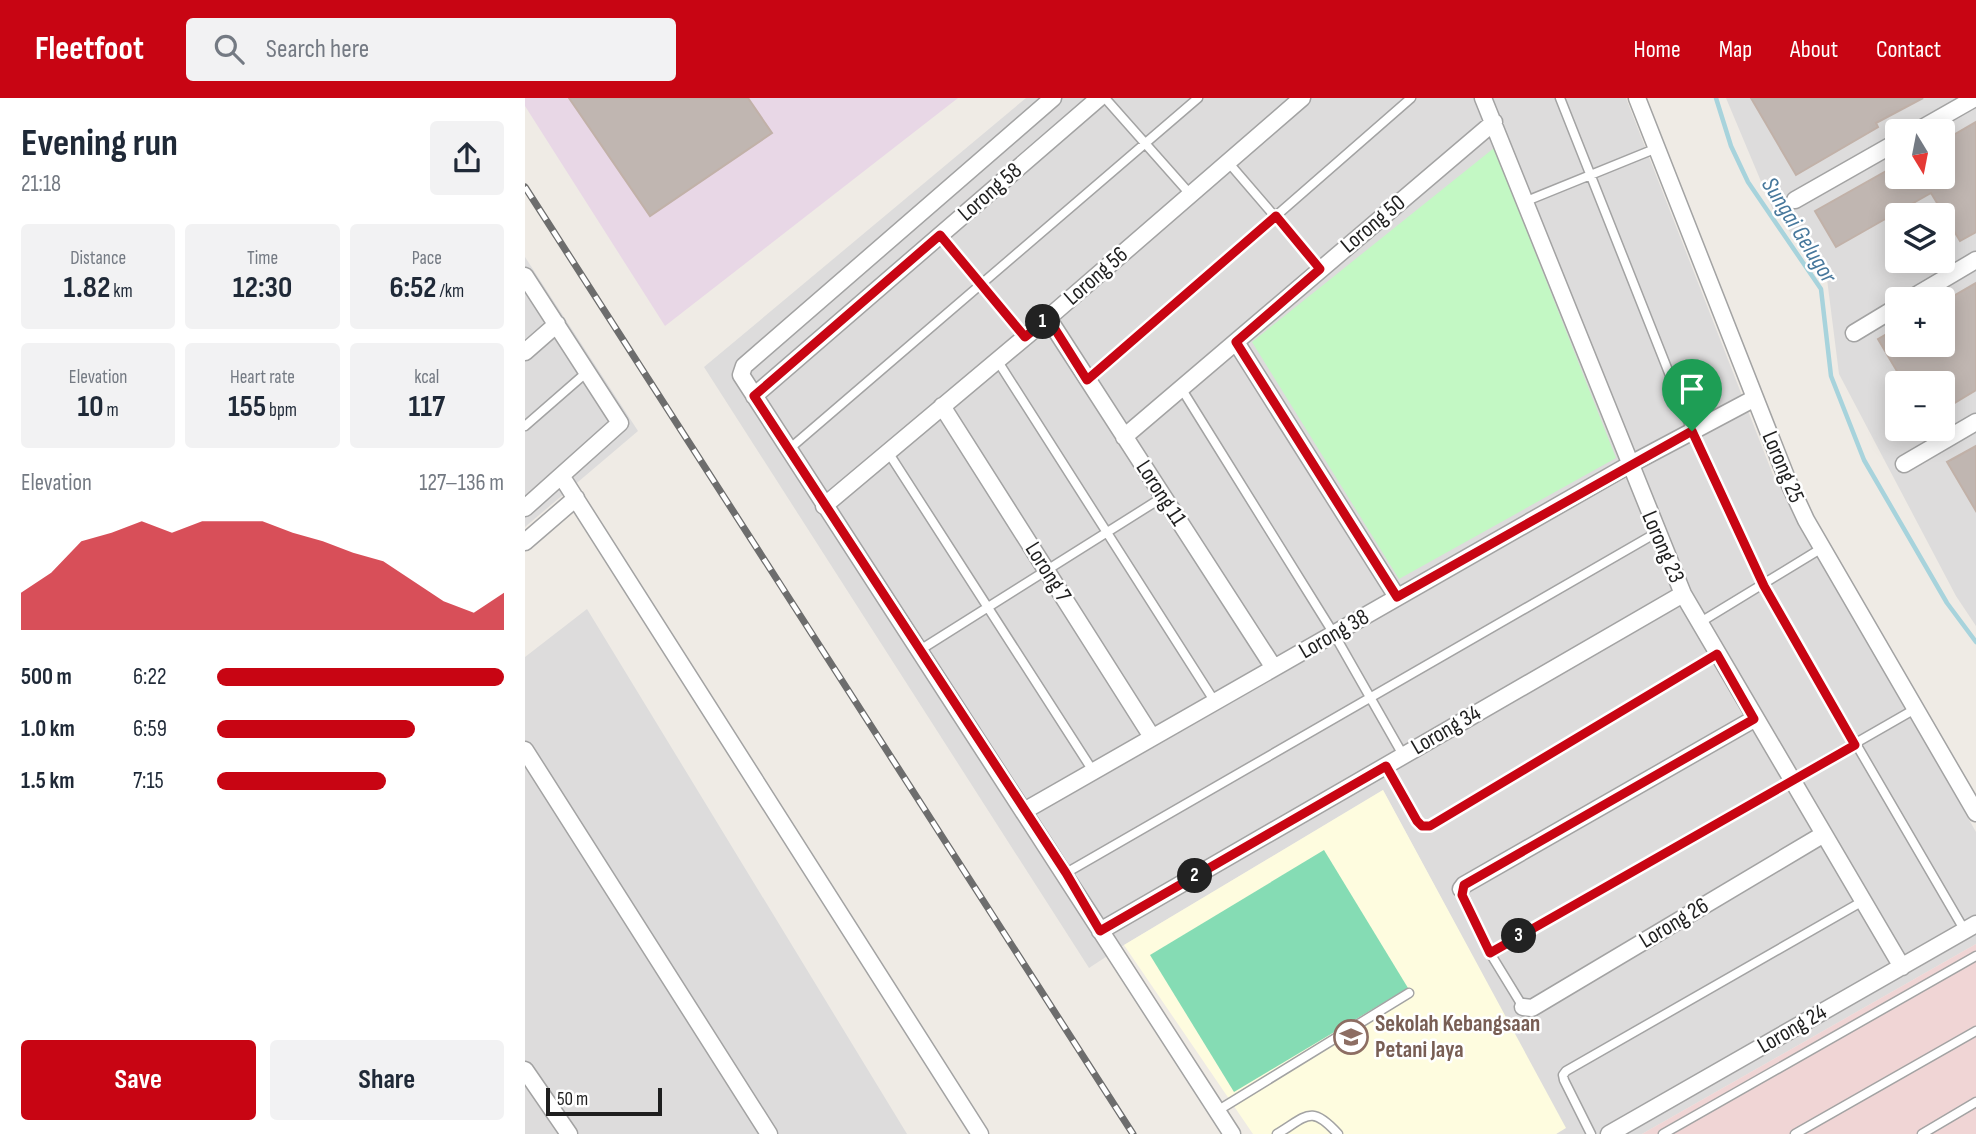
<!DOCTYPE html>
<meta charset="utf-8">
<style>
body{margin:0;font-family:"Sofia Sans Condensed",sans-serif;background:#f2f2f3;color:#1f2937;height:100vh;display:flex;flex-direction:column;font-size:26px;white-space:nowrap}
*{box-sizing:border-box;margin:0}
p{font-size:23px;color:#747a83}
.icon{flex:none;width:38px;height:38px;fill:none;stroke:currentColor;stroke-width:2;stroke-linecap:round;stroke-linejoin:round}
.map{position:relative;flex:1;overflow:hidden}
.side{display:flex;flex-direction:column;background:#fff;width:525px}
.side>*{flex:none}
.needle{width:46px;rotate:170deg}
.fabs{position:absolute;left:1360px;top:21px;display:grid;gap:14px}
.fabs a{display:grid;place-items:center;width:70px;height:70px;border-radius:7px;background:#fff;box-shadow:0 4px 18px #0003;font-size:35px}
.scale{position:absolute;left:21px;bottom:18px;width:116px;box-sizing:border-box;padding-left:7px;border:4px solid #1f1f1f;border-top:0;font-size:19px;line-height:24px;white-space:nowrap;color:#1f1f1f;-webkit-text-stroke:5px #fff;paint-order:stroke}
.pin{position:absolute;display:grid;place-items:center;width:60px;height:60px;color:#fff;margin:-72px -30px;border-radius:50% 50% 50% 0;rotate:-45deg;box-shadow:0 0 7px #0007}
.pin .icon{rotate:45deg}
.km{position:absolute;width:35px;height:35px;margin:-18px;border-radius:50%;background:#222;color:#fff;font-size:19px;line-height:35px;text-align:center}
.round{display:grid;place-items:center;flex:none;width:74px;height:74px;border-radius:7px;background:#f2f2f3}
.overview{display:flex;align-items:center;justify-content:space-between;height:119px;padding:0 21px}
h1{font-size:38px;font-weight:700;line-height:52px}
.figures{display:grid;grid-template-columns:repeat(3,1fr);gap:10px;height:119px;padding:7px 21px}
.figures div{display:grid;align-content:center;border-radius:7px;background:#f2f2f3;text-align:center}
.figures b{font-size:30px;font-weight:700}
.figures small{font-size:19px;font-weight:400}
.figures p{font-size:19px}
.chart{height:196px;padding:14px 21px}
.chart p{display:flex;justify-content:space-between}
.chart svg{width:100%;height:126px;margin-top:7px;fill:#c80513;opacity:.7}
.button{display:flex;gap:14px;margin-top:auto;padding:14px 21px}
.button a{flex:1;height:80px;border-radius:7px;background:#c80513;color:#fff;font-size:28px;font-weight:700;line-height:80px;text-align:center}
.button a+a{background:#f2f2f3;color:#1f2937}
ul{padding:0 21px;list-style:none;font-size:23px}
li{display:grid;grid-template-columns:112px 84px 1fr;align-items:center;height:52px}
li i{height:18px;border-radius:9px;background:#c80513}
header{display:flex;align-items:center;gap:42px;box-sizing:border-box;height:98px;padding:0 35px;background:#c80513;color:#fff}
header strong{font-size:33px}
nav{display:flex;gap:38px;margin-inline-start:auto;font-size:24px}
.search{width:490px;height:63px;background:#f2f2f3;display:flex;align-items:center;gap:18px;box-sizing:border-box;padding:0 24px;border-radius:7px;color:#747a83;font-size:26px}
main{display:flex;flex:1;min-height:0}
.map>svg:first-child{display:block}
.residential{fill:#dddcdc;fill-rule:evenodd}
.commercial{fill:#f0d5d5}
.industrial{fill:#e8d7e6}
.education{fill:#fefcdf}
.park{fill:#c3f8c4}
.pitch{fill:#85dcb4}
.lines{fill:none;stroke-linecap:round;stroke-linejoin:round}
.stream{stroke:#a7d3dc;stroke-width:4.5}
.building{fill:#c0b6b1;stroke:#c1b1a8;stroke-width:2}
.service-casing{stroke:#a3a3a3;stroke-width:11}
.minor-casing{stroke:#a3a3a3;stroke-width:19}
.service{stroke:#fff;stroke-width:8}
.minor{stroke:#fff;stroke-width:16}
.rail-casing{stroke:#6d6d6d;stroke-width:7}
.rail{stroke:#fff;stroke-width:4.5;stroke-dasharray:13;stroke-linecap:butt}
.route-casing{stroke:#fff;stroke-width:14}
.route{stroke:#c80513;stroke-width:9}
.labels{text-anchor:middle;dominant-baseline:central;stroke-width:5;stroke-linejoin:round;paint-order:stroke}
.street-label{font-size:23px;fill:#1f1f1f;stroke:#fff}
.education-label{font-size:23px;font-weight:bold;fill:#785e54;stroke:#fff;text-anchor:start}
.water-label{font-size:24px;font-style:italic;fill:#47789c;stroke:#fff}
</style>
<header>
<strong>Fleetfoot</strong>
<div class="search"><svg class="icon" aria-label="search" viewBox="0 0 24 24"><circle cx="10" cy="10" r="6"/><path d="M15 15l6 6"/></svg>Search here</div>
<nav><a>Home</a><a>Map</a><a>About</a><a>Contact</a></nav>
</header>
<main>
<section class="side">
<div class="overview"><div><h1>Evening run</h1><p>21:18</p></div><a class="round"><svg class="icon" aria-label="share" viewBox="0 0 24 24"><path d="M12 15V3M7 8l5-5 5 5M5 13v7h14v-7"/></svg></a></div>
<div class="figures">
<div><p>Distance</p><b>1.82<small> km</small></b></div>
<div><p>Time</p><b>12:30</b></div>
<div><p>Pace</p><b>6:52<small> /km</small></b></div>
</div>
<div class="figures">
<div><p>Elevation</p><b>10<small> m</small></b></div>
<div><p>Heart rate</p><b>155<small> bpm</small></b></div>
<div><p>kcal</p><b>117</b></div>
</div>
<div class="chart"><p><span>Elevation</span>127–136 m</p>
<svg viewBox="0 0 160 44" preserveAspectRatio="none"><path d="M0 44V31L10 24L20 13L30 10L40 6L50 10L60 6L70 6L80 6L90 10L100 13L110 17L120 20L130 27L140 34L150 38L160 31V44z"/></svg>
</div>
<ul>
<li><b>500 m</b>6:22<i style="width:100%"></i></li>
<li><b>1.0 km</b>6:59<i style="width:69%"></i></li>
<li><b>1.5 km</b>7:15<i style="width:59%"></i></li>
</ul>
<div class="button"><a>Save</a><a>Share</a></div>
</section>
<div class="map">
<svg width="1451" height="1036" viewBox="0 0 1451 1036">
<rect width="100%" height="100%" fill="#efebe5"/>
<!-- residential -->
<path class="residential" d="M501,0H1101L1248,377L1451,734V846L1117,1036H1031L1040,1030L858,692L599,847L564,870L179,269Z
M1201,0H1451V528L1431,498L1314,276L1302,181L1248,112ZM1372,33H1418V79H1372ZM1372,117H1418V163H1372ZM1372,201H1418V247H1372ZM1372,285H1418V331H1372Z
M0,159L113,333L0,429Z
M62,511L382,1036H0V559Z"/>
<!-- commercial -->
<path class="commercial" d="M1451,846V1036H1117Z"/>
<!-- industrial -->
<path class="industrial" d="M0,0H433L140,228L0,8Z"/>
<!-- education -->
<path class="education" d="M858,692L1041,1030L1031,1036H728L599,847Z"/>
<!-- park -->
<path class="park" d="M969,50L1091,360L874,481L727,244Z"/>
<!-- pitch -->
<path class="pitch" d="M799,752L883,890L709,994L625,857Z"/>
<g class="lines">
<!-- stream -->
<path class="stream" d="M1191,0L1206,48L1223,84L1296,191L1306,278L1339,362L1422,505L1451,544"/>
</g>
<!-- building -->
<path class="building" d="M44,0H223L247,35L125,118Z
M1226,0H1398L1351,25L1353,29L1271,77Z
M1451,24V134L1435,143L1406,95L1311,149L1290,113L1372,67V79H1418V43Z
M1451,185V292L1418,312V285H1379L1353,241L1372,230V247H1418V204Z
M1451,348V413L1422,364Z"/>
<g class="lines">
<!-- service casing -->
<g class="service-casing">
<path id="service" d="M580,0L665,96
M1035,0L1167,333L1239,488L1440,833
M703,64L795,171
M999,104L1132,50
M415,137L500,239
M472,262L690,604
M563,282L886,0
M656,290L809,536L878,657
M0,328L62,274
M263,352L673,0
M363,354L568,673
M1174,525L1297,450
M395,552L638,399
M861,668L892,723L897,728H905L1192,556
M541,775L1131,435
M936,791L965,855L998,909
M965,855L1390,611
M692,1013L884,895
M752,1036C782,1018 786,1006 813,1036
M1066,1036L1039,982L1038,977L1041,973L1338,803
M1138,1036L1451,858
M1270,1036L1451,933
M1397,1036L1451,1004"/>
</g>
<!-- minor casing -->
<g class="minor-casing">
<path id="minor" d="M528,0L219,268L216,277L707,1036
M958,0L1158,496L1377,869
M1112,0L1262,381L1281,422L1451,715
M1392,33L1450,0
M1270,102L1372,44
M0,178L95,325L0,410
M1385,201L1451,162
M523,220L749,570
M1329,235L1372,209
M711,244L872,499
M0,254L32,226
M229,298L574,0
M417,308L627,639
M599,339L969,24
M1379,366L1451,324
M37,379L455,1036
M299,408L523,220L777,0
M0,444L51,400
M0,652L244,1036
M499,713L1104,367L1230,300
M936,791L939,787L1229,621
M575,833L1158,496
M998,909L1007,910L1299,736
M0,972L44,1036
M1084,1036L1451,826"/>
</g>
<!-- service -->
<use href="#service" class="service"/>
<!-- minor -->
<use href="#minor" class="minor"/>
<!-- rail casing -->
<g class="rail-casing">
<path id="rail" d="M0,89L608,1036"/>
</g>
<!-- rail -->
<use href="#rail" class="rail"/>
</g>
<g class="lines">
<!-- route casing -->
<g class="route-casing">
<path id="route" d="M751,118L795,171L711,244L872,499L1167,333L1239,488L1330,647L965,855L937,797L939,787L1229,621L1192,556L905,728H897L892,723L861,668L575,833L541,775L229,298L415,137L500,239L523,220L562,282Z"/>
</g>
<!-- route -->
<use href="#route" class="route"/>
</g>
<!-- icons -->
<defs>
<g id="school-ring" transform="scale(1.75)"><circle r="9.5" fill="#fff" stroke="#8d6e63" stroke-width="1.5"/><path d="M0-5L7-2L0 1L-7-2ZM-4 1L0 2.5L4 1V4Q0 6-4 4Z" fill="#8d6e63"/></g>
</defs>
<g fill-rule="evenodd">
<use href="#school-ring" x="826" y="939"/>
</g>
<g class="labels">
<!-- street labels -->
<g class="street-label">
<text transform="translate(465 94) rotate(-41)">Lorong 58</text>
<text transform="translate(848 126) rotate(-40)">Lorong 50</text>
<text transform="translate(571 178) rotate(-41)">Lorong 56</text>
<text transform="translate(1258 369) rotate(67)">Lorong 25</text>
<text transform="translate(636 395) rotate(57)">Lorong 11</text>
<text transform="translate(1138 449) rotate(67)">Lorong 23</text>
<text transform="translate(523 474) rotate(58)">Lorong 7</text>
<text transform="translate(809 536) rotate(-30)">Lorong 38</text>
<text transform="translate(921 632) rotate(-30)">Lorong 34</text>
<text transform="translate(1149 825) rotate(-31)">Lorong 26</text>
<text transform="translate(1267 931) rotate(-30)">Lorong 24</text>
</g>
<!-- education labels -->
<g class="education-label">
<text x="850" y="926">Sekolah Kebangsaan<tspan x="850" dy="26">Petani Jaya</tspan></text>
</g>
<!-- water labels -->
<g class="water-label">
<text transform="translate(1274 132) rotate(58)">Sungai Gelugor</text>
</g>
</g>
</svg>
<div class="fabs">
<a><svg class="needle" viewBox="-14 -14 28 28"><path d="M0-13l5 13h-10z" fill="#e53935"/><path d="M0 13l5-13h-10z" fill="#747a83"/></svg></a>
<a><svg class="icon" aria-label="layers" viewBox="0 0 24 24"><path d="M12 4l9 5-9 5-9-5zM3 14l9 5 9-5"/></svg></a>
<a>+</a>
<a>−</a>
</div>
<div class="scale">50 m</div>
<div class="pin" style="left:1167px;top:333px;background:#1e9e55"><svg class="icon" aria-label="arrive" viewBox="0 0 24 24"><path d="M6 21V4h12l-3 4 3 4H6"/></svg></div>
<b class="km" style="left:518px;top:224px">1</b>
<b class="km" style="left:670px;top:778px">2</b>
<b class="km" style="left:994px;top:838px">3</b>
</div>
</main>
